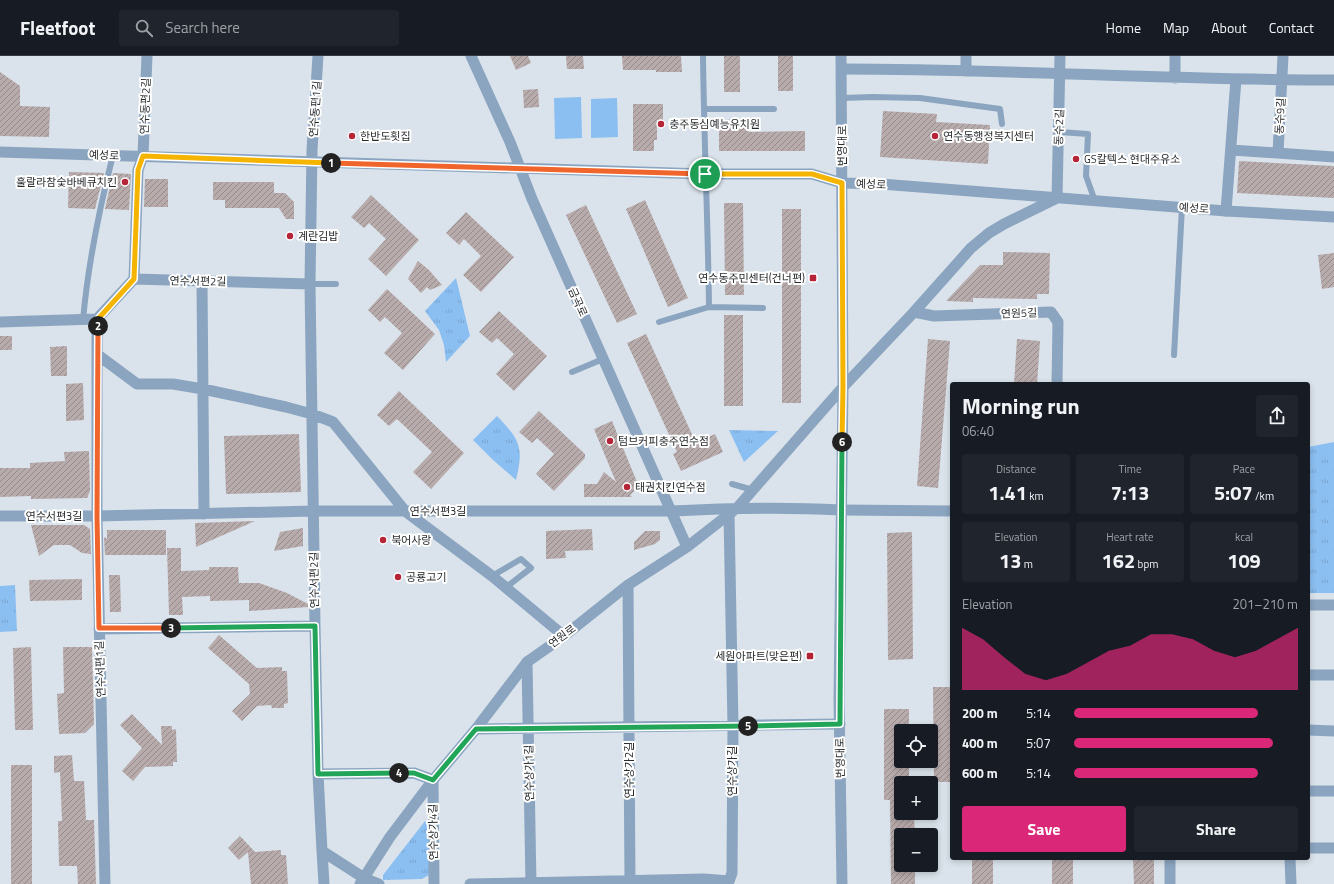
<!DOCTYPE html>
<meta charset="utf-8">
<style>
body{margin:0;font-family:"Titillium Web","Noto Sans KR",sans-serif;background:#20242c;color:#f1f3f6;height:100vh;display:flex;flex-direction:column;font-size:15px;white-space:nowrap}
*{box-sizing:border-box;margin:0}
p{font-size:13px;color:#9ea1a6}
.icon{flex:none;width:22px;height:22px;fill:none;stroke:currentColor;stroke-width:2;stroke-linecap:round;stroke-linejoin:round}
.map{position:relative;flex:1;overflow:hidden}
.panel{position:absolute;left:950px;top:326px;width:360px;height:478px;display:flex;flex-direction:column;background:#171b24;border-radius:4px;box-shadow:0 2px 6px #0003}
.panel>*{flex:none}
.tools{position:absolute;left:894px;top:668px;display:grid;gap:8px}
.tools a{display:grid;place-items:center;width:44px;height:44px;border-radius:4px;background:#171b24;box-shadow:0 2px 6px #0003;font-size:20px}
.pin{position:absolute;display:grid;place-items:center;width:34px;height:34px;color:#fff;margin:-17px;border:2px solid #fff;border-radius:50%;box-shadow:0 1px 4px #0007}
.km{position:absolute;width:20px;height:20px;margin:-10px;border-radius:50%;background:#222;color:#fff;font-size:11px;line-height:20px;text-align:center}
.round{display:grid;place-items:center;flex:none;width:42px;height:42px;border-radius:4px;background:#20242c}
.summary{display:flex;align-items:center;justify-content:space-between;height:68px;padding:0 12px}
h1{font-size:22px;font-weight:700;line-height:30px}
.stats{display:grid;grid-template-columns:repeat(3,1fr);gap:6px;height:68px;padding:4px 12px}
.stats div{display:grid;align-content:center;border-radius:4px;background:#20242c;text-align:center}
.stats b{font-size:20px;font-weight:700}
.stats small{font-size:11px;font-weight:400}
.stats p{font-size:11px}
.chart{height:112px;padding:8px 12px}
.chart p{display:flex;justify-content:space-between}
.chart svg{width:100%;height:72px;margin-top:4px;fill:#db2777;opacity:.7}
.button{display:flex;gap:8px;margin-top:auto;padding:8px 12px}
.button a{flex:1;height:46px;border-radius:4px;background:#db2777;color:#fff;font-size:16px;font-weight:700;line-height:46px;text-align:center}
.button a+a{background:#20242c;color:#f1f3f6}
ul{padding:0 12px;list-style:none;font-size:13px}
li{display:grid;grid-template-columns:64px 48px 1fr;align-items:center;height:30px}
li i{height:10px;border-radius:5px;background:#db2777}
header{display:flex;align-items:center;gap:24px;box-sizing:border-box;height:56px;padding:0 20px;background:#171b24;border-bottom:1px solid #363941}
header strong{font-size:19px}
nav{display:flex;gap:22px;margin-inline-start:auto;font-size:14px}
.search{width:280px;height:36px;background:#20242c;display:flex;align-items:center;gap:10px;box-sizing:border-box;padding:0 14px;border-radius:4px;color:#9ea1a6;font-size:15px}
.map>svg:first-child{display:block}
.grass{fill:#8bbff2}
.park{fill:url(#park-tufts)}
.building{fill:url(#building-hatch)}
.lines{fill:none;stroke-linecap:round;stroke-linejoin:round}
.service{stroke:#8ba5c0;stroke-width:6}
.minor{stroke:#8ba5c0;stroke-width:11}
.tertiary{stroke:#8ba5c0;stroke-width:11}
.split-1-casing{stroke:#fff;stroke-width:8}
.split-2-casing{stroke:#fff;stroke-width:8}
.split-3-casing{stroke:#fff;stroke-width:8}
.split-4-casing{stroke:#fff;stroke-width:8}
.split-5-casing{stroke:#fff;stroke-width:8}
.split-6-casing{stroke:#fff;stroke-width:8}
.split-7-casing{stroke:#fff;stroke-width:8}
.split-1{stroke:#f0652b;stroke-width:5}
.split-2{stroke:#f5b400;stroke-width:5}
.split-3{stroke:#f0652b;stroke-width:5}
.split-4{stroke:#22a559;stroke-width:5}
.split-5{stroke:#22a559;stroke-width:5}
.split-6{stroke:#22a559;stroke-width:5}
.split-7{stroke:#f5b400;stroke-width:5}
.poi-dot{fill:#b62437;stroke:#fff;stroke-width:1.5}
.labels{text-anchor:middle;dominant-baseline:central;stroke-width:4;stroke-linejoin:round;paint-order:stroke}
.street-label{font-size:11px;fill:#282b2e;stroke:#fff}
.poi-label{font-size:11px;fill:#282b2e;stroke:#fff;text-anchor:start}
</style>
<header>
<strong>Fleetfoot</strong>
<div class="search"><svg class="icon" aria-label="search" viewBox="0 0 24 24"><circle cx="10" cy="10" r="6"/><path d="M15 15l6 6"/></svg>Search here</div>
<nav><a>Home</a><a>Map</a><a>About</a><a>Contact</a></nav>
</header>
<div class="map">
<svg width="1334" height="828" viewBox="0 0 1334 828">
<defs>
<pattern id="park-tufts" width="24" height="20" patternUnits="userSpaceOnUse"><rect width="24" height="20" fill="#8bbff2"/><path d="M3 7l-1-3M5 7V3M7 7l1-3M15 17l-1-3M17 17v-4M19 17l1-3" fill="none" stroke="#78a4d0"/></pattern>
<pattern id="building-hatch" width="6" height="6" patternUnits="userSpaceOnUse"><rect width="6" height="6" fill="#b8abab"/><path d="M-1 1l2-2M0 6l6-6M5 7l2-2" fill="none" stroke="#968b8c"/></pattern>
</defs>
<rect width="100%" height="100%" fill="#dae3eb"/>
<!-- grass -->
<path class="grass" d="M581,41L582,82L555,83L554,42Z
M617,42L618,81L591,82V43Z"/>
<!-- park -->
<path class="park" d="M456,222L470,280L446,306L444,289L439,274L425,255Z
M497,360C520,384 524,391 516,424L493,404L473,384Z
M729,374L778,375L744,406Z
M1334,386V537H1308V391Z
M15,529L17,575L0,576V530Z
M425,765L429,767V819L422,823L383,824V819Z"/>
<!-- building -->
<path class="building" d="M510,0H528L531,7L516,14Z
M566,0H583L584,13H567Z
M622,0H681L682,16H656V14H623Z
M724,0H740V36H724Z
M778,0H793V35H778Z
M0,16L20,30V50L50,51L49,81L0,80Z
M538,33L539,51L524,52L523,34Z
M633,48H663V64H657V84H654V95H633Z
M883,55L937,58L936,66L990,69L988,108L880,101Z
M749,63V76L805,75V95H719V64Z
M1239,105L1334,110V142L1237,137Z
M69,116L104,117L95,153L68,152Z
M113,117L131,118L129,154L105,153Z
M145,123H168V151H144Z
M213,126H274V137H285L294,146V163H286L279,152H225V144H213Z
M371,139L419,184L386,220L368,203L386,183L369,167L364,172L351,161Z
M645,144L688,242L668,251L626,153Z
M724,147H743L744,239H725Z
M586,149L637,258L617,267L566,159Z
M782,153H801V347H782Z
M466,156L514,201L481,236L463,219L481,200L464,183L459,189L446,177Z
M1003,196L1050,197L1049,238H1037V243L973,242V246L946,245L980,209H1003Z
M1334,197V231L1322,233L1318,199Z
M418,205L429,214L442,229L430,234L427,231L421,237L408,223Z
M387,233L435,278L403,314L384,297L402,277L385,261L380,266L368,254Z
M499,255L547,300L514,335L496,318L514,298L497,282L492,287L479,276Z
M724,259H743V350H724Z
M646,278L696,387L715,378L723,396L681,415L673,398L677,396L627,287Z
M0,280H12V294H0Z
M928,283L950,285L938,432L917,430Z
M1017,283L1040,285L1037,328H1014Z
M67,290V320H51L50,291Z
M83,327L84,364L66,365V328Z
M399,335L464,397L431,433L413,416L432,396L397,363L389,370L377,359Z
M539,355L585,398V402L554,435L536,418L554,398L537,382L532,387L519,376Z
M612,365L639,431L630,439L632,441H584V428H597L604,416L616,426L594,373Z
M299,378L301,436L226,438L224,380Z
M89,395L90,435L87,442L31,443V440L0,441V412H30V407L65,405L64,396Z
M255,465L196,491L195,467Z
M31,469H84L90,473L91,498L82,497L70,489H54L39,500Z
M303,472V490L274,495L280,476Z
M592,473L593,494L565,495L566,502L546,503V475Z
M107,474H166V499H105L104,481L107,483Z
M645,475H660V484L655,488L634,494V486Z
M912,476L913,603L888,604L887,477Z
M167,492H181V515L209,514V511H238L239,527H259L287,537L308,548V551L249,555V544L210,545V540L182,541L183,559H169Z
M109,519H120L121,556H110Z
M82,523V544L30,545L29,524Z
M219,579L257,612L282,611V615H287L288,647L284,648V652H272L271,649L257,650L242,665L232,655L250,638L249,628L208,592Z
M31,591L33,674H15L13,592Z
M63,591H92L94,668L85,677L59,678L57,638L64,637Z
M933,631H952V726H934Z
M884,653H909V675H901V705H909V727H901V762H914L915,779H901V809H915V828H891L890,744H884Z
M132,658L162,689L161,670H172V674L176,673L177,706H173V710L145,711L133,725L122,715L142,692L120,669Z
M72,699L74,725H84L86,764H94L96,828H78L77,810H59L58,765H62L60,716L54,717V700Z
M11,709H32V828H11Z
M240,780L255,796L281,794V799H286L288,828H251L248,796L239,804L228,792Z
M972,802H993V828H972Z
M1052,802H1073V828H1052Z
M1133,802H1154V828H1134Z"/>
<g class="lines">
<!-- service -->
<path class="service" d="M703,0C704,84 708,167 709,251
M842,42L872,41L920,42L1000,53L1002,68
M704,53H774
M1059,76L1088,78L1086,120L1095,145
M310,228H336
M83,264C88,208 99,154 113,99
M659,266L709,251L763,252
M1174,299L1182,151
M572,316L603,303
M732,428L753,434
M492,520L521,503L531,512L505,532"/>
<!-- minor -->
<path class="minor" d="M318,0L312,94L310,228L315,570L318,718L322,795L364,822L379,828
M966,0V15
M1175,0V22
M842,13C1006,13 1170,24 1334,24
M1232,94L1334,101
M1278,97L1283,0
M1226,155L1236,23
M134,223L310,228
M202,226L204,458
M914,256L934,260L1051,256L1058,266L1057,328
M0,266L97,263
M98,299L137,328H173L203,333L286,351L312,358L333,366L405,455L492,520L564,580
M843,331L914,256L971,192L989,177L1004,168L1057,142L1060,0
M841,454L952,455
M0,460H97L314,455H672
M628,529L630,828
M1308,549H1334
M99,573L315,570
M527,606L531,828
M1308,619H1334
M476,673L840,668
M1308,674L1334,675
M318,718L414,717L433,724L434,828
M1308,735H1334
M1308,792H1334
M322,795L324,828
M1170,802V828
M1290,802L1291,828
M105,828L97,460V263L134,223L138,114L143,100L147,0
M470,828L704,823L729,825
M728,828L732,817L733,670L729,458"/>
<!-- tertiary -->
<path class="tertiary" d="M471,0L510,86L532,143L687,491
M841,0L843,331L839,643L842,828
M0,96L705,118H812L842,127L881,128L1226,155L1334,161
M672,455C728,452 785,451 841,454
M360,828L390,781L433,724L476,673L527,606L564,580L628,529L687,491L737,452L843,331"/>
</g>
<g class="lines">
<!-- split-1 casing -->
<g class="split-1-casing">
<path id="split-1" d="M331,107L705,118"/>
</g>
<!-- split-2 casing -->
<g class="split-2-casing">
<path id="split-2" d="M98,270V263L134,223L138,114L143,100L331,107"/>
</g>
<!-- split-3 casing -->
<g class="split-3-casing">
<path id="split-3" d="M98,270L97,460L99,572H171"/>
</g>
<!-- split-4 casing -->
<g class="split-4-casing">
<path id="split-4" d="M171,572L315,570L318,718L399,717"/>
</g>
<!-- split-5 casing -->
<g class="split-5-casing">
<path id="split-5" d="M399,717H414L433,724L476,673L748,670"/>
</g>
<!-- split-6 casing -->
<g class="split-6-casing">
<path id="split-6" d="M748,670L840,668L842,386"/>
</g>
<!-- split-7 casing -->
<g class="split-7-casing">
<path id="split-7" d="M705,118H812L842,127L843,331L842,386"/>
</g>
<!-- split-1 -->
<use href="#split-1" class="split-1"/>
<!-- split-2 -->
<use href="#split-2" class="split-2"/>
<!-- split-3 -->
<use href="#split-3" class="split-3"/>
<!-- split-4 -->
<use href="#split-4" class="split-4"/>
<!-- split-5 -->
<use href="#split-5" class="split-5"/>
<!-- split-6 -->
<use href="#split-6" class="split-6"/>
<!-- split-7 -->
<use href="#split-7" class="split-7"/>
</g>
<!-- markers -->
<g class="poi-dot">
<circle cx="661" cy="68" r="4"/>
<circle cx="352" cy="80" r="4"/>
<circle cx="935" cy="80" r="4"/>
<circle cx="1076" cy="103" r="4"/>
<circle cx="125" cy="126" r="4"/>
<circle cx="290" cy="180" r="4"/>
<rect x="809" y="218" width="8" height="8" rx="2"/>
<circle cx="610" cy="385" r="4"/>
<circle cx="627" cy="431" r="4"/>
<circle cx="383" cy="484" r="4"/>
<circle cx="398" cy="521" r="4"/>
<rect x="806" y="596" width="8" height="8" rx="2"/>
</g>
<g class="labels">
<!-- street labels -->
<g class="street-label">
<text transform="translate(145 50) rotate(-88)">연수동편2길</text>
<text transform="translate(315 53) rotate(-86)">연수동편1길</text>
<text transform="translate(1280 60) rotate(-87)">동수9길</text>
<text transform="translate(1059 71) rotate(-88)">동수2길</text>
<text transform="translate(842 90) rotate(-90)">번영대로</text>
<text transform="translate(104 99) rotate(2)">예성로</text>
<text transform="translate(871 128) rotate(2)">예성로</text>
<text transform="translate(1194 152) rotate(4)">예성로</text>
<text transform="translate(198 225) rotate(1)">연수서편2길</text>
<text transform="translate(578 246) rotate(66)">금곡로</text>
<text transform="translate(1019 257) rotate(-2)">연원5길</text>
<text x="438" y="455">연수서편3길</text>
<text x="54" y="460">연수서편3길</text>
<text transform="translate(314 524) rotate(-91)">연수서편2길</text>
<text transform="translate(562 580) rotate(-37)">연원로</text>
<text transform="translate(100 613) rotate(-92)">연수서편1길</text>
<text transform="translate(840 702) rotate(-91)">번영대로</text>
<text transform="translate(629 714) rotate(-90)">연수상가2길</text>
<text transform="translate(732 715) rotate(-90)">연수상가길</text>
<text transform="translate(529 717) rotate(-91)">연수상가1길</text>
<text transform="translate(433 776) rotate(-91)">연수상가4길</text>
</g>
<!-- poi labels -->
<g class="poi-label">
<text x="669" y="68">충주동심예능유치원</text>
<text x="360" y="80">한반도횟집</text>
<text x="943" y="80">연수동행정복지센터</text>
<text x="1084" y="103">GS칼텍스 현대주유소</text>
<text x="117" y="126" text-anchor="end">훌랄라참숯바베큐치킨</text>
<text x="298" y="180">계란김밥</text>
<text x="805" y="222" text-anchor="end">연수동주민센터(건너편)</text>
<text x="618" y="385">텀브커피충주연수점</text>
<text x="635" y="431">태권치킨연수점</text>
<text x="391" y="484">북어사랑</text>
<text x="406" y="521">공룡고기</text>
<text x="802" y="600" text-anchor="end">세원아파트(맞은편)</text>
</g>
</g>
</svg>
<div class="tools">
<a><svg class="icon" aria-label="locate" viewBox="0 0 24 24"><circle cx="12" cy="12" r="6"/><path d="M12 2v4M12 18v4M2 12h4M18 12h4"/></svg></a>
<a>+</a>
<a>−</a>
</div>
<div class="pin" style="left:705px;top:118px;background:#1e9e55"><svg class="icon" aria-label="arrive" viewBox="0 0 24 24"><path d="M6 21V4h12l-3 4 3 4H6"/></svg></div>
<b class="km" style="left:331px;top:107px">1</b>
<b class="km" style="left:98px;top:270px">2</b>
<b class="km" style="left:171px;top:572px">3</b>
<b class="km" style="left:399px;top:717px">4</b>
<b class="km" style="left:748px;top:670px">5</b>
<b class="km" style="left:842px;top:386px">6</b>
<section class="panel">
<div class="summary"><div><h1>Morning run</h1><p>06:40</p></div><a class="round"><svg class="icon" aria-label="share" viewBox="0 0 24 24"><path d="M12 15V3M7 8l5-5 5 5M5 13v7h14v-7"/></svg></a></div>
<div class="stats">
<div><p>Distance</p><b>1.41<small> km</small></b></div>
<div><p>Time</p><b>7:13</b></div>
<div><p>Pace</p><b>5:07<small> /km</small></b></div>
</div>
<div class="stats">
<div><p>Elevation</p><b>13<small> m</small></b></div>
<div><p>Heart rate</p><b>162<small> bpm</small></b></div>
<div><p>kcal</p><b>109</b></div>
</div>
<div class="chart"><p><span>Elevation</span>201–210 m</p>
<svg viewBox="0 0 160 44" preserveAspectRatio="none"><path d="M0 44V6L10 13L20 24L30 34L40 38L50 34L60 27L70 20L80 17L90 10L100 10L110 13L120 20L130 24L140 20L150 13L160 6V44z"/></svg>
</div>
<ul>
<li><b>200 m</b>5:14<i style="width:82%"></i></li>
<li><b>400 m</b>5:07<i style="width:89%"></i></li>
<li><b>600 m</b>5:14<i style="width:82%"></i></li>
</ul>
<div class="button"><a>Save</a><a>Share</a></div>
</section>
</div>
